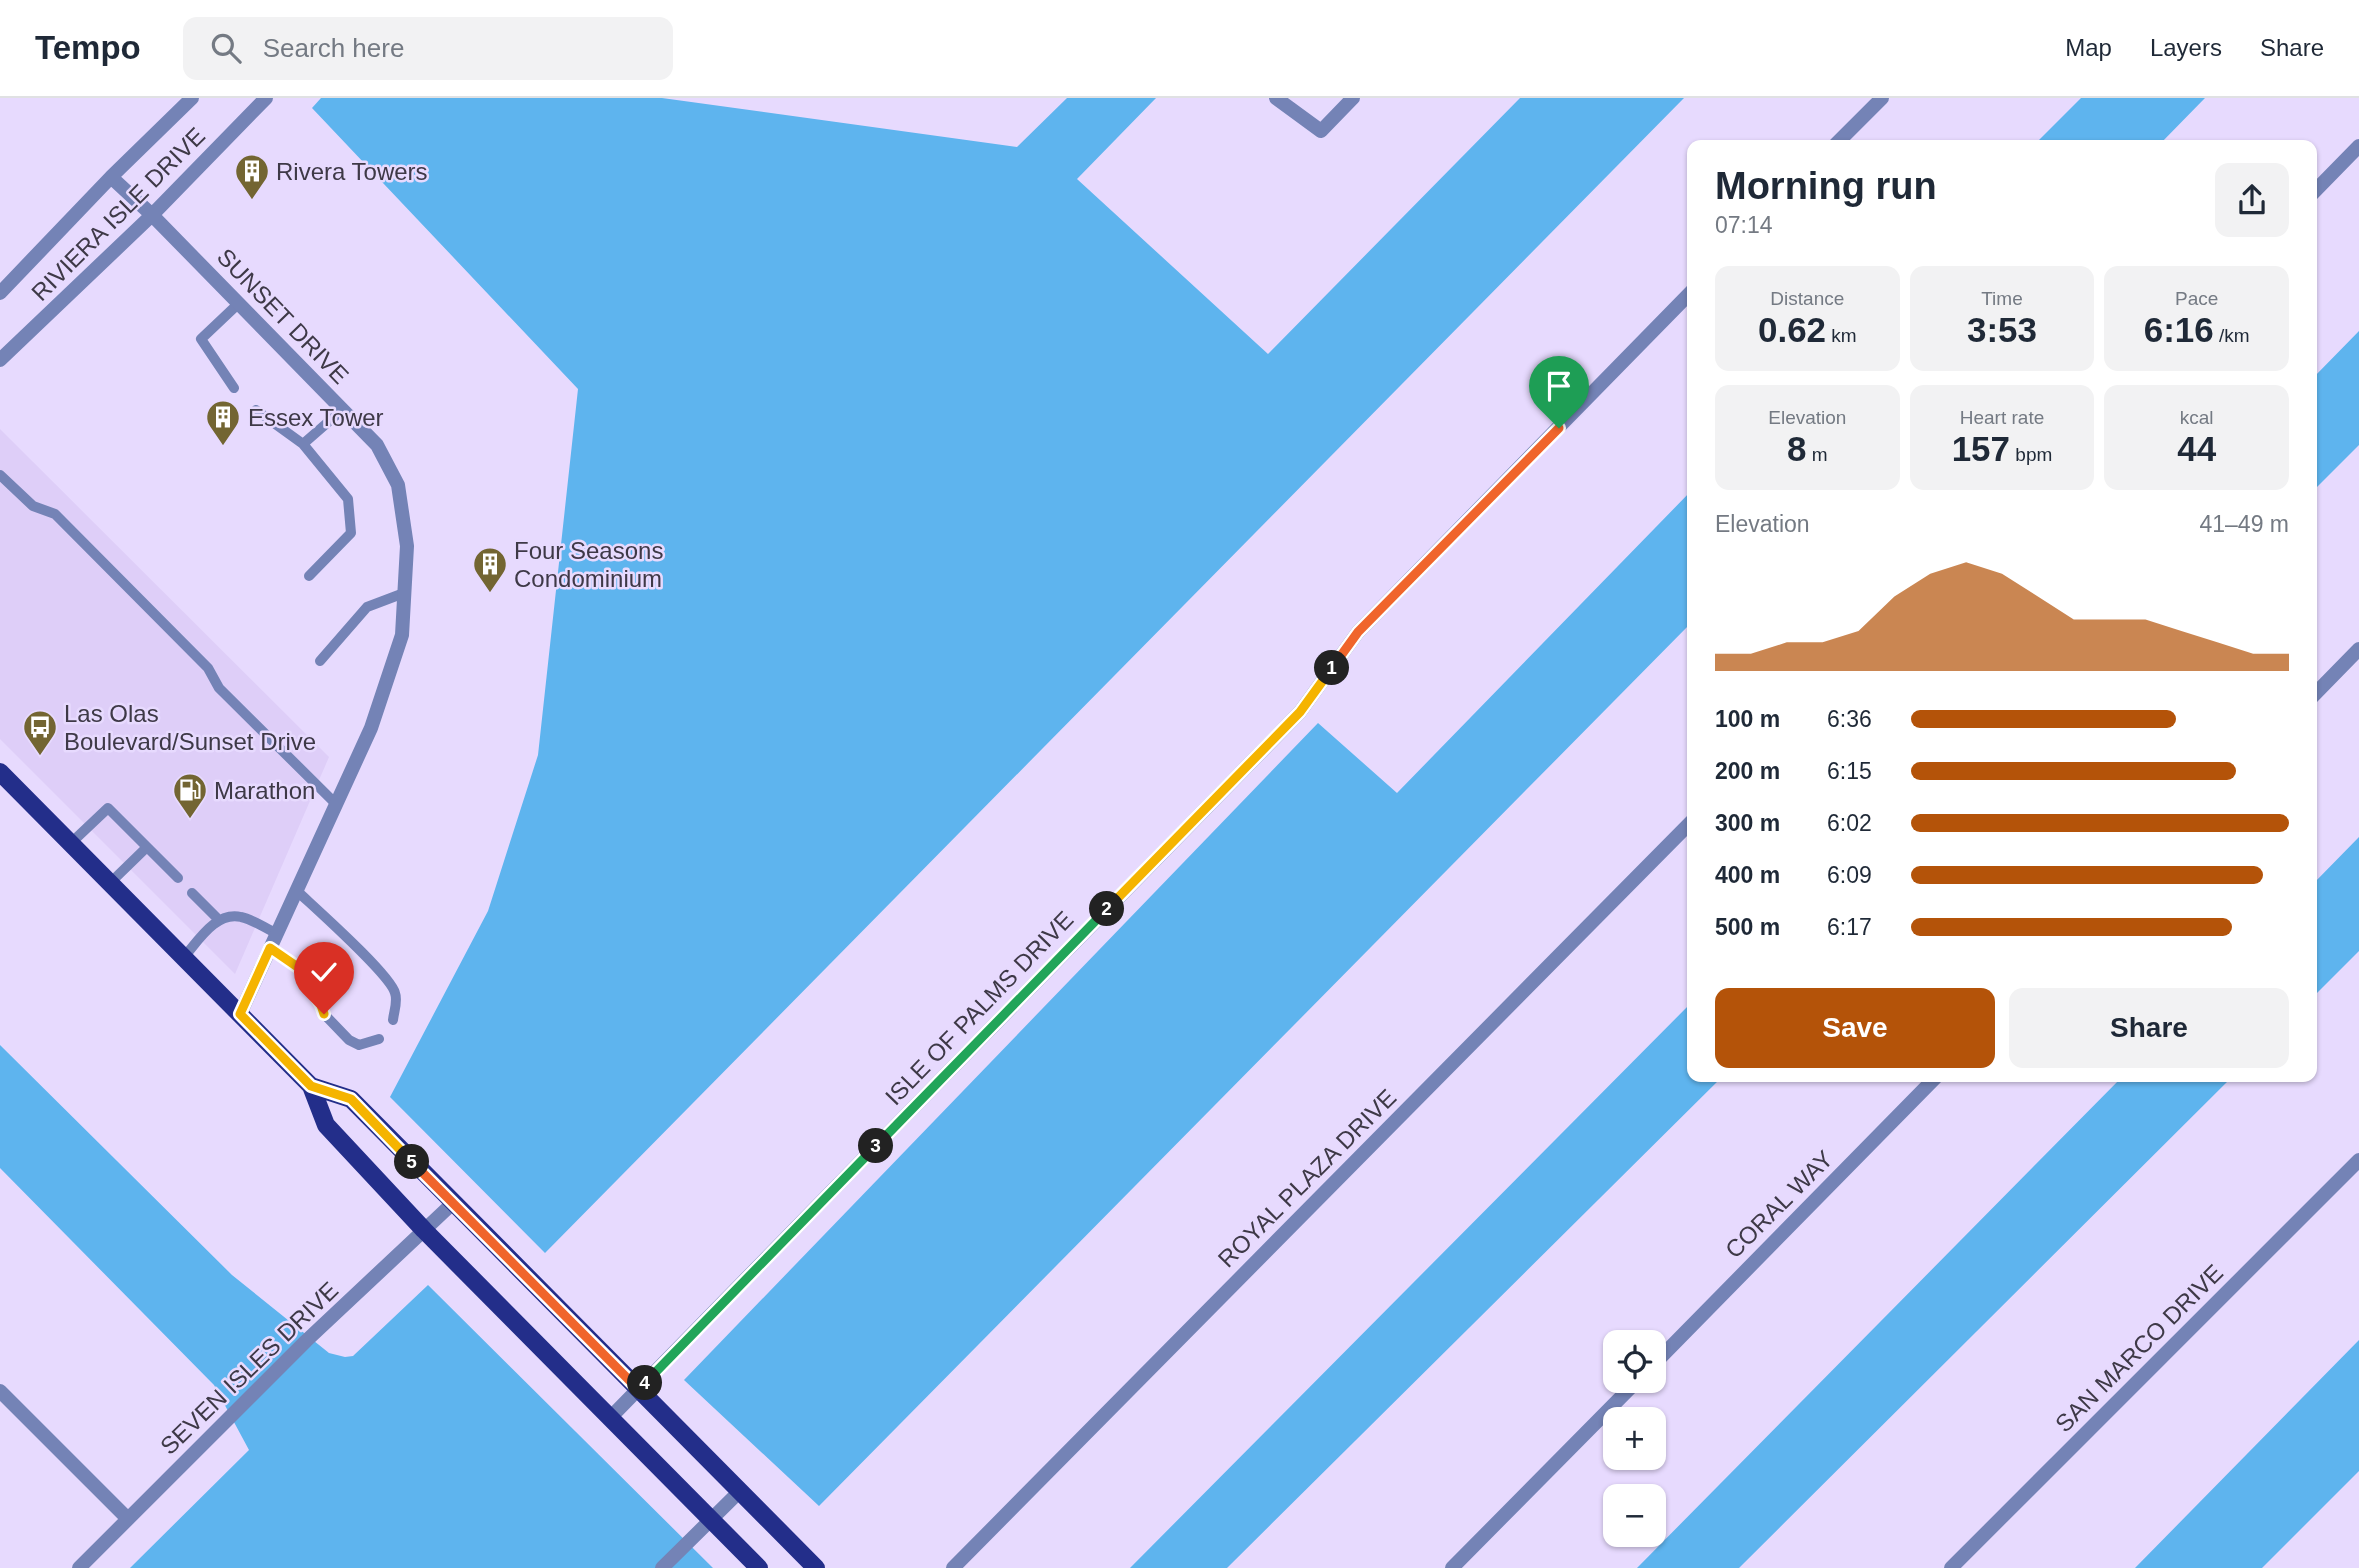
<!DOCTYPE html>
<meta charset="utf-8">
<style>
body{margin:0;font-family:Helvetica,sans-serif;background:#f2f2f3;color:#1f2937;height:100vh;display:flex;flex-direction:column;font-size:26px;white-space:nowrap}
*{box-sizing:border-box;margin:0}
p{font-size:23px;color:#747a83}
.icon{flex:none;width:38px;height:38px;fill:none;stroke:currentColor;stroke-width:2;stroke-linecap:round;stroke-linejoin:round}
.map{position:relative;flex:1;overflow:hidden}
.details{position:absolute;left:1687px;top:42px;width:630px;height:942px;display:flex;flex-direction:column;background:#fff;border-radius:14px;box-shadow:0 2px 5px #0004}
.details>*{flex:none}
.tools{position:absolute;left:1603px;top:1232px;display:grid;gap:14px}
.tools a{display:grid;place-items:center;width:63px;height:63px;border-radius:14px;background:#fff;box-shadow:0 2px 5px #0004;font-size:35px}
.pin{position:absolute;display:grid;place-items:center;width:60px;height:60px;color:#fff;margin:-72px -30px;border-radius:50% 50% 50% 0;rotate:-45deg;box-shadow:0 0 7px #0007}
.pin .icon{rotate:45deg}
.km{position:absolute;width:35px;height:35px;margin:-18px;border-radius:50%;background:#222;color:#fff;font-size:19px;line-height:35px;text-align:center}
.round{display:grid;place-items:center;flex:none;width:74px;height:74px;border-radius:14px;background:#f2f2f3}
.summary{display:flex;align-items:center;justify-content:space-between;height:119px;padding:0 28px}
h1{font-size:38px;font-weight:700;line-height:52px}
.metrics{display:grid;grid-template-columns:repeat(3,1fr);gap:10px;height:119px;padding:7px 28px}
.metrics div{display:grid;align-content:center;border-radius:14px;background:#f2f2f3;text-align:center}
.metrics b{font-size:35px;font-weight:700}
.metrics small{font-size:19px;font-weight:400}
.metrics p{font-size:19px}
.chart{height:196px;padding:14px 28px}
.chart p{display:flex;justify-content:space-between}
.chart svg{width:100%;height:126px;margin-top:7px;fill:#b45309;opacity:.7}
.cta{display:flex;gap:14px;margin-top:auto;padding:14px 28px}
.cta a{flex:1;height:80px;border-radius:14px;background:#b45309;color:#fff;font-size:28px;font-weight:700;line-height:80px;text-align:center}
.cta a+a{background:#f2f2f3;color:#1f2937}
ul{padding:0 28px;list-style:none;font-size:23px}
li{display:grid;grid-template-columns:112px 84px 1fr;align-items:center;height:52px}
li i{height:18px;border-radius:9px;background:#b45309}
header{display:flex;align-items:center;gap:42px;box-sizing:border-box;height:98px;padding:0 35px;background:#fff;border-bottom:2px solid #e0e1e3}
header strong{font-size:33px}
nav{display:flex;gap:38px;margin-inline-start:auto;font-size:24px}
.search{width:490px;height:63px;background:#f2f2f3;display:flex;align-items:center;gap:18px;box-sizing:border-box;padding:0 24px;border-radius:14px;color:#747a83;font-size:26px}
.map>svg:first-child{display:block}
.built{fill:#decef8}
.water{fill:#5eb4ee}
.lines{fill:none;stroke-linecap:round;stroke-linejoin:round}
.lane{stroke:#7483b6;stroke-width:10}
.street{stroke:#7483b6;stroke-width:14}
.primary{stroke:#232e8a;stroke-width:18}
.split-1-casing{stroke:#fff;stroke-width:14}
.split-2-casing{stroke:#fff;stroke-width:14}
.split-3-casing{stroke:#fff;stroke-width:14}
.split-4-casing{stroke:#fff;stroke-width:14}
.split-5-casing{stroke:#fff;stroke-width:14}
.split-6-casing{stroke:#fff;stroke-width:14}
.split-1{stroke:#f0652b;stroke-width:9}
.split-2{stroke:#f5b400;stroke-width:9}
.split-3{stroke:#22a559;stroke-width:9}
.split-4{stroke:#22a559;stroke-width:9}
.split-5{stroke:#f0652b;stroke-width:9}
.split-6{stroke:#f5b400;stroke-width:9}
.labels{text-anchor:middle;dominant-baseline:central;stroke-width:5;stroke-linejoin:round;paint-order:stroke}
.poi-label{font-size:24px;fill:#3e3947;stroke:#e7dafe;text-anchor:start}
.street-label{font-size:24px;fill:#3e3947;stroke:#e7dafe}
</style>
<header>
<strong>Tempo</strong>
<div class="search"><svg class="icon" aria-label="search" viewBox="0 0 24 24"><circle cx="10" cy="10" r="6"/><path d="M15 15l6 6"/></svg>Search here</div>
<nav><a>Map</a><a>Layers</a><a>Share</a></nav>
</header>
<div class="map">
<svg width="2359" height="1470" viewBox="0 0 2359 1470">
<rect width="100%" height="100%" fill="#e7dafe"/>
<!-- built -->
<path class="built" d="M0,331L329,659L235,876L0,641Z"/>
<!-- water -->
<path class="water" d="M321,0H662L1017,49L1067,0H1156L1077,81L1268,256L1520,0H1684L545,1155L390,999L488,813L538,657L578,291L312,10Z
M2081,0H2205L2159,47H2034Z
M2359,233V347L2312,394V281Z
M1692,392V524L819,1408L684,1282L1318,625L1397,695Z
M2359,739V853L2312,900V787Z
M1692,904V978H1723L1227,1470H1130Z
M0,947L232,1177L329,1255L345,1259L353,1258L428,1187L713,1470H130L249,1352L214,1287L0,1070Z
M2123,978H2233L1739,1470H1637Z
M2359,1242V1373L2262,1470H2135Z"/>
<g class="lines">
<!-- lane -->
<path class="lane" d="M234,290L201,241L238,206
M256,312L303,346
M0,377L33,408L55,416L208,570L219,590L336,706
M309,478L351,435L348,401L303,346L342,312
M320,563L367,509L404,495
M71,745L108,710L178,780
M110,785L147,749
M296,792C315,810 390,876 395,895C398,903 394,913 393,922
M192,795L219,822
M270,850L299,870L322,907L324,916L349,942L359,947L379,941
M184,859C198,843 216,813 241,819C252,821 265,830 276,835"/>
<!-- street -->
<path class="street" d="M1276,0L1321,33L1353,0
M1835,47L1882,0
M111,79L152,117L377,347L398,387L407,448L402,537L371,630L240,916
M2312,96L2359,48
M0,195L111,79L192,0
M0,262L152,117L266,0
M2312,599L2359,551
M1654,1266L1937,978
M0,1293L128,1421
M610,1320L1300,614L1358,534L1692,193
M79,1470L306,1243L453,1105
M662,1470L740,1393
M953,1470L1692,723
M1452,1470L1637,1283
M1951,1470L2359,1062"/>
<!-- primary -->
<path class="primary" d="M0,674L311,988L326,1027L424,1132L759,1470
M311,988L351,1001L816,1470"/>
</g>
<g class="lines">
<!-- split-1 casing -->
<g class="split-1-casing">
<path id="split-1" d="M1332,570L1358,534L1559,330"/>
</g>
<!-- split-2 casing -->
<g class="split-2-casing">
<path id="split-2" d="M1107,811L1300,614L1332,570"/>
</g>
<!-- split-3 casing -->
<g class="split-3-casing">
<path id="split-3" d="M876,1048L1107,811"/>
</g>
<!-- split-4 casing -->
<g class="split-4-casing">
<path id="split-4" d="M645,1285L876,1048"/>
</g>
<!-- split-5 casing -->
<g class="split-5-casing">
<path id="split-5" d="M412,1064L639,1292L645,1285"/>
</g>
<!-- split-6 casing -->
<g class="split-6-casing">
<path id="split-6" d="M324,916L321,907L299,870L270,850L240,916L311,988L351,1001L412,1064"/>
</g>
<!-- split-1 -->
<use href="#split-1" class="split-1"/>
<!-- split-2 -->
<use href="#split-2" class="split-2"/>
<!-- split-3 -->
<use href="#split-3" class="split-3"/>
<!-- split-4 -->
<use href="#split-4" class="split-4"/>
<!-- split-5 -->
<use href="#split-5" class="split-5"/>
<!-- split-6 -->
<use href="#split-6" class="split-6"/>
</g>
<!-- icons -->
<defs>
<g id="building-pin" transform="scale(1.75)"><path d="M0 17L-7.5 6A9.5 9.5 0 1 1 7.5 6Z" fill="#736532" stroke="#e7dafe"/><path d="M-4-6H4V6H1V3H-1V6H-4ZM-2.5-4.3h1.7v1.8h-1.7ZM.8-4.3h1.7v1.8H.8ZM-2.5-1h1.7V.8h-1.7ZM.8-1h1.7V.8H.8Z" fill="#fff"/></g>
<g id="bus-pin" transform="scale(1.75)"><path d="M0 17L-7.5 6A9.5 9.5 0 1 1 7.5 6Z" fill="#736532" stroke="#e7dafe"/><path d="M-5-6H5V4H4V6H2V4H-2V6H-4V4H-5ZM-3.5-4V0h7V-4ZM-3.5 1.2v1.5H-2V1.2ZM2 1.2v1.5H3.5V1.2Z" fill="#fff"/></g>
<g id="fuel-pin" transform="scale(1.75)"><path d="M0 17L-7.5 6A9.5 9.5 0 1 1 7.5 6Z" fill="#736532" stroke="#e7dafe"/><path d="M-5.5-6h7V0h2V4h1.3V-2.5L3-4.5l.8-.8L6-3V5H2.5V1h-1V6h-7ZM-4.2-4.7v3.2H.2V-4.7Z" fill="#fff"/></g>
</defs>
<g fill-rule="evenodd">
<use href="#building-pin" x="252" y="73"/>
<use href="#building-pin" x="223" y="319"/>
<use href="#building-pin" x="490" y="466"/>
<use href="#bus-pin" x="40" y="629"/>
<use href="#fuel-pin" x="190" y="692"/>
</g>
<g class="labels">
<!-- poi labels -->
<g class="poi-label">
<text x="276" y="73">Rivera Towers</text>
<text x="248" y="319">Essex Tower</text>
<text x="514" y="452">Four Seasons<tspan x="514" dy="28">Condominium</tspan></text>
<text x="64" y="615">Las Olas<tspan x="64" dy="28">Boulevard/Sunset Drive</tspan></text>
<text x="214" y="692">Marathon</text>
</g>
<!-- street labels -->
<g class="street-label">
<text transform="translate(118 116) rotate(-45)">RIVIERA ISLE DRIVE</text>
<text transform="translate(283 218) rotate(46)">SUNSET DRIVE</text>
<text transform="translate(979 910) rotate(-46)">ISLE OF PALMS DRIVE</text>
<text transform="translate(1307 1080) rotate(-45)">ROYAL PLAZA DRIVE</text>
<text transform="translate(1779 1106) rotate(-45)">CORAL WAY</text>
<text transform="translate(2139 1250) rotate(-45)">SAN MARCO DRIVE</text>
<text transform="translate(249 1270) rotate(-44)">SEVEN ISLES DRIVE</text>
</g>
</g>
</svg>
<div class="tools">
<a><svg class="icon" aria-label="locate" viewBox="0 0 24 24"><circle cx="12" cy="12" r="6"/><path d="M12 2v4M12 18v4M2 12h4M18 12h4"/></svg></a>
<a>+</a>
<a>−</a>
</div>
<div class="pin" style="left:1559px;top:330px;background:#1e9e55"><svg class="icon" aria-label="arrive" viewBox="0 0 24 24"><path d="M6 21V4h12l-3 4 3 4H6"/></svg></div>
<div class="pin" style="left:324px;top:916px;background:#d93025"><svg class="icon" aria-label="check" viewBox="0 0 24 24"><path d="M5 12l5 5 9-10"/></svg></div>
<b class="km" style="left:1332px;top:570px">1</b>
<b class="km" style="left:1107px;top:811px">2</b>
<b class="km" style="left:876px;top:1048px">3</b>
<b class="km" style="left:645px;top:1285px">4</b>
<b class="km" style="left:412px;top:1064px">5</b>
<section class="details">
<div class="summary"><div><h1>Morning run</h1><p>07:14</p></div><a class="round"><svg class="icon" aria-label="share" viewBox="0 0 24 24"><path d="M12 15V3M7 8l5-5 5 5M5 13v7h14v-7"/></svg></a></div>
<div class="metrics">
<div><p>Distance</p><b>0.62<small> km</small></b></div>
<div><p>Time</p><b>3:53</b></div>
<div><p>Pace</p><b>6:16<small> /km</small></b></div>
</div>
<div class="metrics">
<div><p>Elevation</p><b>8<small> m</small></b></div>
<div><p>Heart rate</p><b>157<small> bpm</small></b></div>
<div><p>kcal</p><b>44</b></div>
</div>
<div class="chart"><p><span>Elevation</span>41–49 m</p>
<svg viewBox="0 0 160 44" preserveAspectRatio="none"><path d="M0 44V38L10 38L20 34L30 34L40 30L50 18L60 10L70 6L80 10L90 18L100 26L110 26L120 26L130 30L140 34L150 38L160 38V44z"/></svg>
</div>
<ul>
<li><b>100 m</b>6:36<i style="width:70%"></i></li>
<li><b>200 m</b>6:15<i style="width:86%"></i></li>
<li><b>300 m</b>6:02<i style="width:100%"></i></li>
<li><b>400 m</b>6:09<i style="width:93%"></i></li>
<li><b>500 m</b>6:17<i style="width:85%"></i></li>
</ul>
<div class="cta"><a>Save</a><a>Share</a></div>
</section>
</div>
